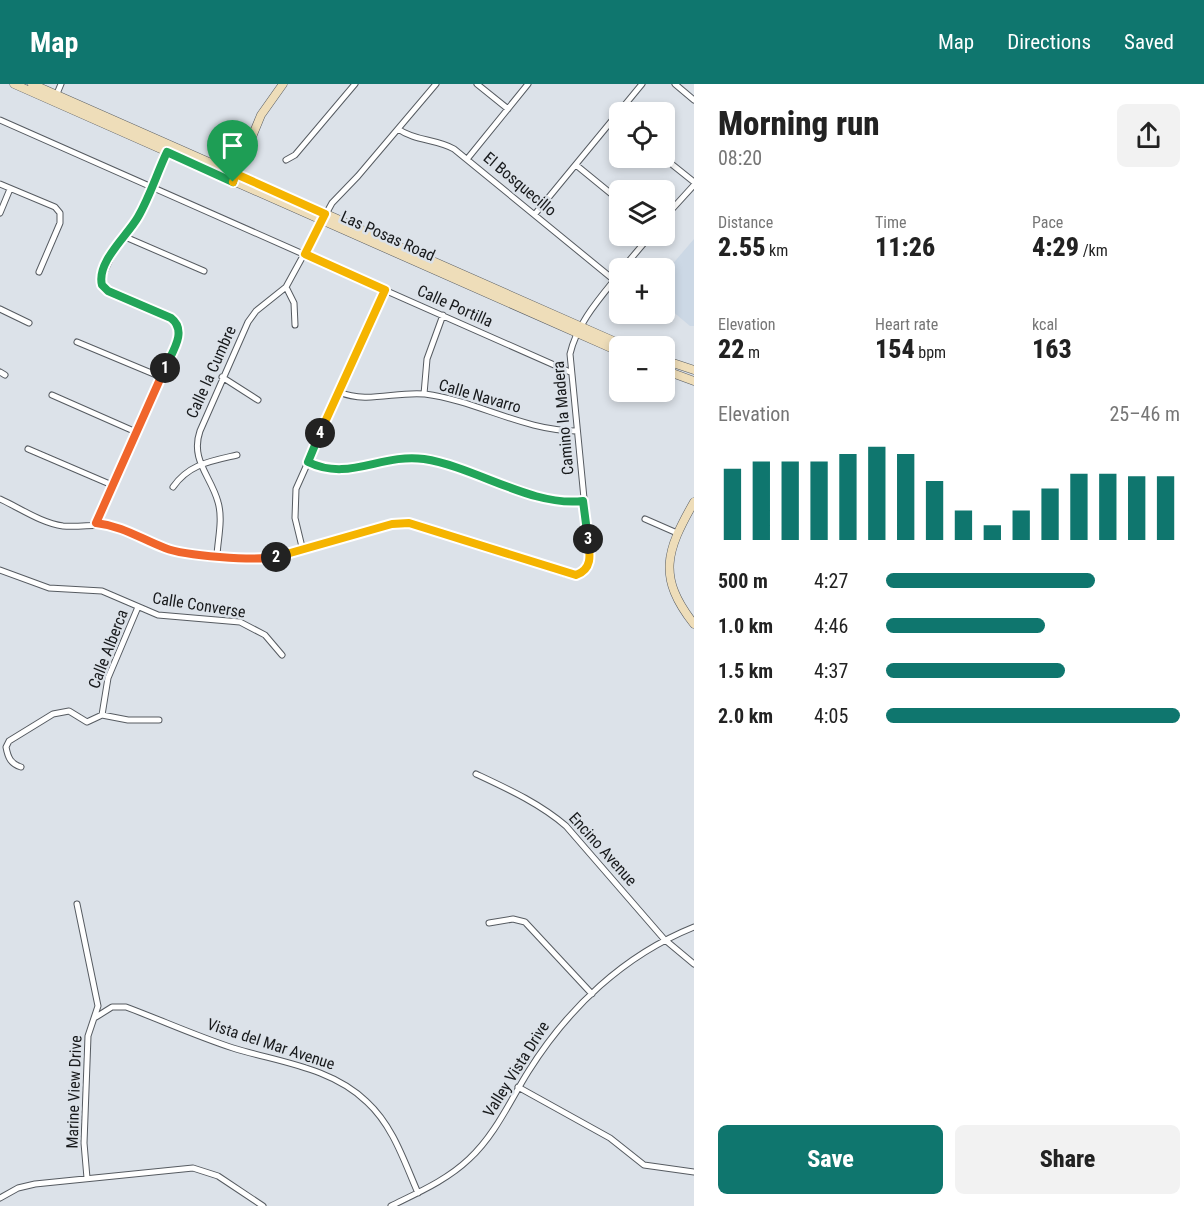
<!DOCTYPE html>
<meta charset="utf-8">
<style>
body{margin:0;font-family:"Roboto Condensed",sans-serif;background:#f2f2f2;color:#222;height:100vh;display:flex;flex-direction:column;font-size:22px;white-space:nowrap}
*{box-sizing:border-box;margin:0}
p{font-size:20px;color:#767676}
.icon{flex:none;width:33px;height:33px;fill:none;stroke:currentColor;stroke-width:2;stroke-linecap:round;stroke-linejoin:round}
.map{position:relative;flex:1;overflow:hidden}
.sheet{display:flex;flex-direction:column;background:#fff;width:510px}
.sheet>*{flex:none}
.controls{position:absolute;left:609px;top:18px;display:grid;gap:12px}
.controls a{display:grid;place-items:center;width:66px;height:66px;border-radius:9px;background:#fff;box-shadow:0 3px 9px #0003;font-size:30px}
.pin{position:absolute;display:grid;place-items:center;width:51px;height:51px;color:#fff;margin:-62px -26px;border-radius:50% 50% 50% 0;rotate:-45deg;box-shadow:0 0 6px #0007}
.pin .icon{rotate:45deg}
.km{position:absolute;width:30px;height:30px;margin:-15px;border-radius:50%;background:#222;color:#fff;font-size:16px;line-height:30px;text-align:center}
.round{display:grid;place-items:center;flex:none;width:63px;height:63px;border-radius:9px;background:#f2f2f2}
.head{display:flex;align-items:center;justify-content:space-between;height:102px;padding:0 24px}
h1{font-size:33px;font-weight:800;line-height:45px}
.figures{display:grid;grid-template-columns:repeat(3,1fr);gap:9px;height:102px;padding:6px 24px}
.figures div{display:grid;align-content:center}
.figures b{font-size:26px;font-weight:800}
.figures small{font-size:16px;font-weight:400}
.figures p{font-size:16px}
.chart{height:168px;padding:12px 24px}
.chart p{display:flex;justify-content:space-between}
.chart svg{width:100%;height:108px;margin-top:6px;stroke:#0f766e;stroke-width:6}
.primary-button{display:flex;gap:12px;margin-top:auto;padding:12px 24px}
.primary-button a{flex:1;height:69px;border-radius:9px;background:#0f766e;color:#fff;font-size:24px;font-weight:800;line-height:69px;text-align:center}
.primary-button a+a{background:#f2f2f2;color:#222}
ul{padding:0 24px;list-style:none;font-size:20px}
li{display:grid;grid-template-columns:96px 72px 1fr;align-items:center;height:45px}
li i{height:15px;border-radius:8px;background:#0f766e}
header{display:flex;align-items:center;gap:36px;box-sizing:border-box;height:84px;padding:0 30px;background:#0f766e;color:#fff}
header strong{font-size:28px}
nav{display:flex;gap:33px;margin-inline-start:auto;font-size:21px}
main{display:flex;flex:1;min-height:0}
.map>svg:first-child{display:block}
.built{fill:#ccd8e5}
.lines{fill:none;stroke-linecap:round;stroke-linejoin:round}
.street-casing{stroke:#565b61;stroke-width:7}
.secondary-casing{stroke:#565b61;stroke-width:9}
.street{stroke:#fff;stroke-width:5}
.secondary{stroke:#eeddb9;stroke-width:8}
.split-1-casing{stroke:#fff;stroke-width:12}
.split-2-casing{stroke:#fff;stroke-width:12}
.split-3-casing{stroke:#fff;stroke-width:12}
.split-4-casing{stroke:#fff;stroke-width:12}
.split-5-casing{stroke:#fff;stroke-width:12}
.split-1{stroke:#22a559;stroke-width:8}
.split-2{stroke:#f0652b;stroke-width:8}
.split-3{stroke:#f5b400;stroke-width:8}
.split-4{stroke:#22a559;stroke-width:8}
.split-5{stroke:#f5b400;stroke-width:8}
.labels{text-anchor:middle;dominant-baseline:central;stroke-width:5;stroke-linejoin:round;paint-order:stroke}
.street-label{font-size:16px;fill:#17191b;stroke:#dce2e9}
</style>
<header>
<strong>Map</strong>
<nav><a>Map</a><a>Directions</a><a>Saved</a></nav>
</header>
<main>
<div class="map">
<svg width="694" height="1122" viewBox="0 0 694 1122">
<rect width="100%" height="100%" fill="#dce2e9"/>
<!-- built -->
<path class="built" d="M694,155V242H690L665,221L664,190Z"/>
<g class="lines">
<!-- street casing -->
<g class="street-casing">
<path id="street" d="M477,0L508,25
M675,0L694,16
M56,12L61,0
M0,36L570,288
M398,45C415,57 437,55 454,65L614,196
M468,74L528,0
M664,74L694,98
M286,76L295,71L355,0
M576,81L620,117
M0,100L55,123L60,129V139L39,188
M0,129L10,105
M535,130L642,0
M664,134L694,101
M123,152L204,187
M623,184L650,152
M286,203L294,219L295,241
M0,225L29,239
M77,258L161,293
M0,288L5,291
M222,293L258,316
M339,308C367,320 396,307 425,310C478,317 524,347 577,347
M424,310L427,275L443,231
M52,311L136,348
M28,365L112,401
M308,378C347,397 383,369 424,375C476,383 531,423 583,417
M173,403C189,380 211,377 237,371
M0,415C20,424 41,439 63,442C82,444 99,438 118,443C136,448 150,459 168,465C185,471 249,477 268,474C320,469 377,430 428,443L566,490C578,492 587,489 590,476L570,270C577,239 600,214 620,189
M645,435L677,449
M96,439L179,251C180,218 105,224 101,195L118,158L139,131L168,66
M303,467L295,434L296,405L385,206
M217,471C218,454 223,435 218,418C211,392 190,376 200,347L248,238L256,227L286,203L332,119L358,92L436,0
M0,486L49,504L102,507L158,531L240,538L265,551L282,571
M102,631L108,594L138,523
M21,683C11,680 8,674 6,663L9,657L53,630L69,627L87,638L102,631L128,636H159
M476,690C508,705 539,719 566,742L664,855L694,880
M77,820L98,922L88,952L84,1059L87,1094
M489,839L513,835L525,838L592,910
M96,933L112,923H126C161,936 196,952 233,964C278,978 331,983 367,1018C393,1042 404,1077 418,1109
M518,1003L610,1054L644,1081L694,1088
M0,1114L18,1104L35,1100L193,1084L218,1092L263,1122
M391,1122C419,1108 447,1096 469,1075C495,1051 510,1017 528,988C568,924 624,871 694,843"/>
</g>
<!-- secondary casing -->
<g class="secondary-casing">
<path id="secondary" d="M14,0L620,268
M32,0L625,262
M235,94L261,31L283,0
M664,276L694,286
M664,286L694,297
M694,418C666,467 657,493 694,540"/>
</g>
<!-- street -->
<use href="#street" class="street"/>
<!-- secondary -->
<use href="#secondary" class="secondary"/>
</g>
<g class="lines">
<!-- split-1 casing -->
<g class="split-1-casing">
<path id="split-1" d="M165,284C172,268 188,247 171,234L108,207L102,201C96,178 128,151 138,133C150,112 157,89 167,68L233,98"/>
</g>
<!-- split-2 casing -->
<g class="split-2-casing">
<path id="split-2" d="M165,284L96,439C123,442 141,455 165,464C185,472 254,477 276,473"/>
</g>
<!-- split-3 casing -->
<g class="split-3-casing">
<path id="split-3" d="M276,473L392,440L409,439L576,491C593,485 590,470 588,455"/>
</g>
<!-- split-4 casing -->
<g class="split-4-casing">
<path id="split-4" d="M320,349L308,378C349,398 381,369 424,375C476,383 531,423 583,417L588,455"/>
</g>
<!-- split-5 casing -->
<g class="split-5-casing">
<path id="split-5" d="M233,98L236,90L325,130L305,170L385,206L320,349"/>
</g>
<!-- split-1 -->
<use href="#split-1" class="split-1"/>
<!-- split-2 -->
<use href="#split-2" class="split-2"/>
<!-- split-3 -->
<use href="#split-3" class="split-3"/>
<!-- split-4 -->
<use href="#split-4" class="split-4"/>
<!-- split-5 -->
<use href="#split-5" class="split-5"/>
</g>
<g class="labels">
<!-- street labels -->
<g class="street-label">
<text transform="translate(520 100) rotate(40)">El Bosquecillo</text>
<text transform="translate(388 152) rotate(24)">Las Posas Road</text>
<text transform="translate(455 222) rotate(24)">Calle Portilla</text>
<text transform="translate(211 288) rotate(-66)">Calle la Cumbre</text>
<text transform="translate(480 312) rotate(16)">Calle Navarro</text>
<text transform="translate(563 334) rotate(-95)">Camino la Madera</text>
<text transform="translate(199 521) rotate(9)">Calle Converse</text>
<text transform="translate(108 565) rotate(-69)">Calle Alberca</text>
<text transform="translate(603 765) rotate(48)">Encino Avenue</text>
<text transform="translate(271 960) rotate(18)">Vista del Mar Avenue</text>
<text transform="translate(516 985) rotate(-58)">Valley Vista Drive</text>
<text transform="translate(74 1008) rotate(-88)">Marine View Drive</text>
</g>
</g>
</svg>
<div class="controls">
<a><svg class="icon" aria-label="locate" viewBox="0 0 24 24"><circle cx="12" cy="12" r="6"/><path d="M12 2v4M12 18v4M2 12h4M18 12h4"/></svg></a>
<a><svg class="icon" aria-label="layers" viewBox="0 0 24 24"><path d="M12 4l9 5-9 5-9-5zM3 14l9 5 9-5"/></svg></a>
<a>+</a>
<a>−</a>
</div>
<div class="pin" style="left:233px;top:98px;background:#1e9e55"><svg class="icon" aria-label="arrive" viewBox="0 0 24 24"><path d="M6 21V4h12l-3 4 3 4H6"/></svg></div>
<b class="km" style="left:165px;top:284px">1</b>
<b class="km" style="left:276px;top:473px">2</b>
<b class="km" style="left:588px;top:455px">3</b>
<b class="km" style="left:320px;top:349px">4</b>
</div>
<section class="sheet">
<div class="head"><div><h1>Morning run</h1><p>08:20</p></div><a class="round"><svg class="icon" aria-label="share" viewBox="0 0 24 24"><path d="M12 15V3M7 8l5-5 5 5M5 13v7h14v-7"/></svg></a></div>
<div class="figures">
<div><p>Distance</p><b>2.55<small> km</small></b></div>
<div><p>Time</p><b>11:26</b></div>
<div><p>Pace</p><b>4:29<small> /km</small></b></div>
</div>
<div class="figures">
<div><p>Elevation</p><b>22<small> m</small></b></div>
<div><p>Heart rate</p><b>154<small> bpm</small></b></div>
<div><p>kcal</p><b>163</b></div>
</div>
<div class="chart"><p><span>Elevation</span>25–46 m</p>
<svg viewBox="0 0 160 44" preserveAspectRatio="none"><path d="M5 44V15M15 44V12M25 44V12M35 44V12M45 44V9M55 44V6M65 44V9M75 44V20M85 44V32M95 44V38M105 44V32M115 44V23M125 44V17M135 44V17M145 44V18M155 44V18"/></svg>
</div>
<ul>
<li><b>500 m</b>4:27<i style="width:71%"></i></li>
<li><b>1.0 km</b>4:46<i style="width:54%"></i></li>
<li><b>1.5 km</b>4:37<i style="width:61%"></i></li>
<li><b>2.0 km</b>4:05<i style="width:100%"></i></li>
</ul>
<div class="primary-button"><a>Save</a><a>Share</a></div>
</section>
</main>
